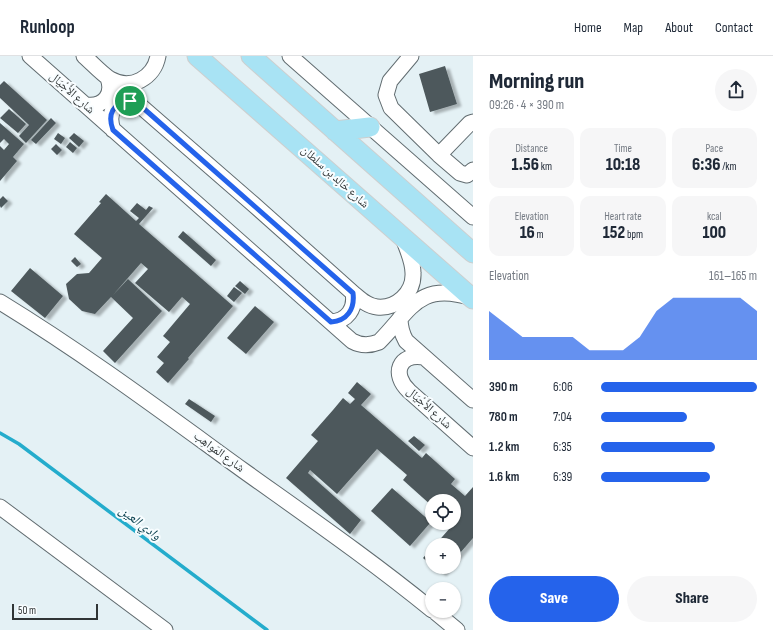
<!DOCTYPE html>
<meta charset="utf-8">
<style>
body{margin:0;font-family:"Sofia Sans Condensed","Noto Naskh Arabic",sans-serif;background:#f6f6f7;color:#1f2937;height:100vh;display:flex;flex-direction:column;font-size:15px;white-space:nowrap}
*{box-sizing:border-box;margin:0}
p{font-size:13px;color:#747a83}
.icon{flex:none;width:22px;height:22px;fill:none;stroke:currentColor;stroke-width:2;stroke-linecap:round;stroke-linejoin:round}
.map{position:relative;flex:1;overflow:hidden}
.details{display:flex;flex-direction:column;background:#fff;width:300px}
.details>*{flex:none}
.controls{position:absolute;left:425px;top:438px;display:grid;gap:8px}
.controls a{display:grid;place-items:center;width:36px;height:36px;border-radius:50%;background:#fff;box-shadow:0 1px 3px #0004;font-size:20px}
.scale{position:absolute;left:12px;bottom:10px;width:86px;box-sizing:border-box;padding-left:4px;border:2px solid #303536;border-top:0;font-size:11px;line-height:14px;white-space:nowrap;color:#303536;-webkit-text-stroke:3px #f8fdff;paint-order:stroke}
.pin{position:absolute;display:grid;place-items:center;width:34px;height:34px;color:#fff;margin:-17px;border:2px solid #fff;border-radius:50%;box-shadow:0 1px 4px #0007}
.round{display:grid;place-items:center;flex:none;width:42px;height:42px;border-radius:21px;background:#f6f6f7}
.head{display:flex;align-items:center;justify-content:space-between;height:68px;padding:0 16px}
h1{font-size:22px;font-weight:800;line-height:30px}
.figures{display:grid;grid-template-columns:repeat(3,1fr);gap:6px;height:68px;padding:4px 16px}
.figures div{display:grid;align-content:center;border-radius:10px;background:#f6f6f7;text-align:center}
.figures b{font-size:17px;font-weight:800}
.figures small{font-size:11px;font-weight:400}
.figures p{font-size:11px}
.chart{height:112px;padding:8px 16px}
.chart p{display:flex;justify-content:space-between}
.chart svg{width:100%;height:72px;margin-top:4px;fill:#2563eb;opacity:.7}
.button{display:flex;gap:8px;margin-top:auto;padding:8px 16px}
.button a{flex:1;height:46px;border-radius:24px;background:#2563eb;color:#fff;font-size:16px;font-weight:800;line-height:46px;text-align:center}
.button a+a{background:#f6f6f7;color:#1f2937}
ul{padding:0 16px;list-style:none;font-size:13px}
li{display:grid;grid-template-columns:64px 48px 1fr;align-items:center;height:30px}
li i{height:10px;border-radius:5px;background:#2563eb}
header{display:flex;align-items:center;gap:24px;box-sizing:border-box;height:56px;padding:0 20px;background:#fff;border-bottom:1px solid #e0e1e3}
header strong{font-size:19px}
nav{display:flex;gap:22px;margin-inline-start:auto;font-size:14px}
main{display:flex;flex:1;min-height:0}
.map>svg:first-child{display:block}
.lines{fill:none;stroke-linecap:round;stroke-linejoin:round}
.stream{stroke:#24accc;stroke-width:3.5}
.building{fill:#4e595c;filter:url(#shadow)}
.minor-casing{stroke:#616c70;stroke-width:17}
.major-casing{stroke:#cdcfcf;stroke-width:21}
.minor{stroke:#fff;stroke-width:15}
.major{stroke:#a8e3f4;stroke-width:19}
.route-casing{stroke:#fff;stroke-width:8}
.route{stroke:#2563eb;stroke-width:5}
.labels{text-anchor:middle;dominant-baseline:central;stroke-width:4;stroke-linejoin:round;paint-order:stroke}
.street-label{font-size:12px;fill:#303536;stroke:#f8fdff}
.water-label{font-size:13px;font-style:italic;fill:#0c4351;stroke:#f8fdff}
</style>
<header>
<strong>Runloop</strong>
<nav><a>Home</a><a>Map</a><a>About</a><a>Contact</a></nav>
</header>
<main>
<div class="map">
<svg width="473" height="574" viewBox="0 0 473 574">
<defs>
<filter id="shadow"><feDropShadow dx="4.5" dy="2.5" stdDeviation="1" flood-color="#0004"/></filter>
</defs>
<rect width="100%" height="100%" fill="#e4f1f5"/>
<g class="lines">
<!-- stream -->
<path class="stream" d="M0,377L19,388L267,574"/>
</g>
<!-- building -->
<path class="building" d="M445,10L457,48L430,56L419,18Z
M4,25L47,64L26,87L19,80L29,69L0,42V29Z
M9,53L26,68L18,77L0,62Z
M51,62L56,67L36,88L31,84Z
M0,67L24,88L13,101L17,105L0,125V90L4,94L9,88L4,83L0,87Z
M58,77L65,82L61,88L54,83Z
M74,77L84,85L79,91L69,82Z
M70,86L77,92L73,97L66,91Z
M56,88L62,94L57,99L51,93Z
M106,138L136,165L139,162L130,155L137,147L146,154L149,150L153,152L139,168L233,250L188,302L189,303L168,327L156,316L164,307L157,301L170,286L163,280L190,248L182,241L169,256L135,227L148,213L141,207L113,239L128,223L162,255L115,307L103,295L133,262L111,241L95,258L82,255L69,243L66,228L77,218L89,217L102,202L74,178L101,147L99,146Z
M3,140L8,145L1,152L0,150V143Z
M183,175L216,204L211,210L178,181Z
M75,201L81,208L77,211L71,205Z
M30,212L63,240L45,262L11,235Z
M240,225L249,233L245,238L235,230Z
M234,231L242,237L234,246L227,240Z
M255,250L274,266L246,298L227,282Z
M357,326L371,338L361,349L422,402L426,397L455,423L451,428L465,440L473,431V482L454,504V489H435L457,464L454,461V445H432V450L403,424L407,419L377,393L337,438L310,414L308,417L361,464L350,478L286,422L318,385L311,379L333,354L343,342L350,348L355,343L348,337Z
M189,343L215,360L211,366L185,348Z
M414,380L425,389L419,395L408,385Z
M392,432L431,466L410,490L371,455Z
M432,492V510L423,502Z
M434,511H447L442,518Z"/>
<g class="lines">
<!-- minor casing -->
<g class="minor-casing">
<path id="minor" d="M30,0L352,285C361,290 369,290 379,286C411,254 418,225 472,242
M84,0C92,7 101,17 110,23C131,35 154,22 158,0
M290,0L473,161
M411,0L390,25L386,39L391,52L439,99L460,117L467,119L473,114
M87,49C104,51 114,38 108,22
M113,74C106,55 117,42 137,47L252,147L353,237C360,243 367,250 377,251C396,253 414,237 413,217C413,205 407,193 403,182
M439,99L470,67L473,66
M0,246C85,298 164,357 244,415C307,460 372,505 432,554
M400,262C400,271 402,278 406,285L473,344
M331,266C347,265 356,253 353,237
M424,301C399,297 391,318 409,335L473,392
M0,451L165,574
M434,555L457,574"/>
</g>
<!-- major casing -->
<g class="major-casing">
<path id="major" d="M197,0L473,243
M251,0L473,197
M335,75L370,71"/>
</g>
<!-- minor -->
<use href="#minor" class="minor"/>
<!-- major -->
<use href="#major" class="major"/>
</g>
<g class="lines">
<!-- route casing -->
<g class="route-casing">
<path id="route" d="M130,45L137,47L142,51L353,237C355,253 347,265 331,266L113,74C107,58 113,47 130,45Z"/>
</g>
<!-- route -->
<use href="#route" class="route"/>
</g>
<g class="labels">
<!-- street labels -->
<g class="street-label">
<text transform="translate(72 37) rotate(42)">شارع الأَجْيَال</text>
<text transform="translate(335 121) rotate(42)">شارع خالِد بن سلطان</text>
<text transform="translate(429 352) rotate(42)">شارع الأَجْيَال</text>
<text transform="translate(219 396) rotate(36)">شارع المَواهِب</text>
</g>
<!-- water labels -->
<g class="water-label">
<text transform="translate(140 467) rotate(37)">وادي العين</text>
</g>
</g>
</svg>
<div class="controls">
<a><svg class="icon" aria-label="locate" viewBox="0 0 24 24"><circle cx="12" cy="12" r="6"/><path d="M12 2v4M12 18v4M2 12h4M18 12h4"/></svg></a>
<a>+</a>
<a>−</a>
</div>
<div class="scale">50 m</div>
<div class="pin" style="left:130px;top:45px;background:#1e9e55"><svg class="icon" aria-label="arrive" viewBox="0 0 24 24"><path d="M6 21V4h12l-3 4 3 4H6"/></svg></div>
</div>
<section class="details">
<div class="head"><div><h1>Morning run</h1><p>09:26 · 4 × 390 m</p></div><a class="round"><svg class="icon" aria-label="share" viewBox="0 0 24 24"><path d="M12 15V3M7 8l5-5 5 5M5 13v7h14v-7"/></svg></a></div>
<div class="figures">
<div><p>Distance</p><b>1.56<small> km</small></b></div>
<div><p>Time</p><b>10:18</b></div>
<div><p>Pace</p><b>6:36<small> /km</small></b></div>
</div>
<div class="figures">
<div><p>Elevation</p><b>16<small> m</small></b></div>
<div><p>Heart rate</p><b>152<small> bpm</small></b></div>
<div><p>kcal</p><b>100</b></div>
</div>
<div class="chart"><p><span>Elevation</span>161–165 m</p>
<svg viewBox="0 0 160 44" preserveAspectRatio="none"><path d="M0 44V14L10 22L20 30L30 30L40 30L50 30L60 38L70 38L80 38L90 30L100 14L110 6L120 6L130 6L140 6L150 6L160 14V44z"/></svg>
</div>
<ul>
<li><b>390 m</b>6:06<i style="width:100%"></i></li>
<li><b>780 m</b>7:04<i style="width:55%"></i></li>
<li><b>1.2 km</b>6:35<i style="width:73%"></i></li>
<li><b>1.6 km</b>6:39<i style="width:70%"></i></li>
</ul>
<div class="button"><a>Save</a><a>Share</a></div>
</section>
</main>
